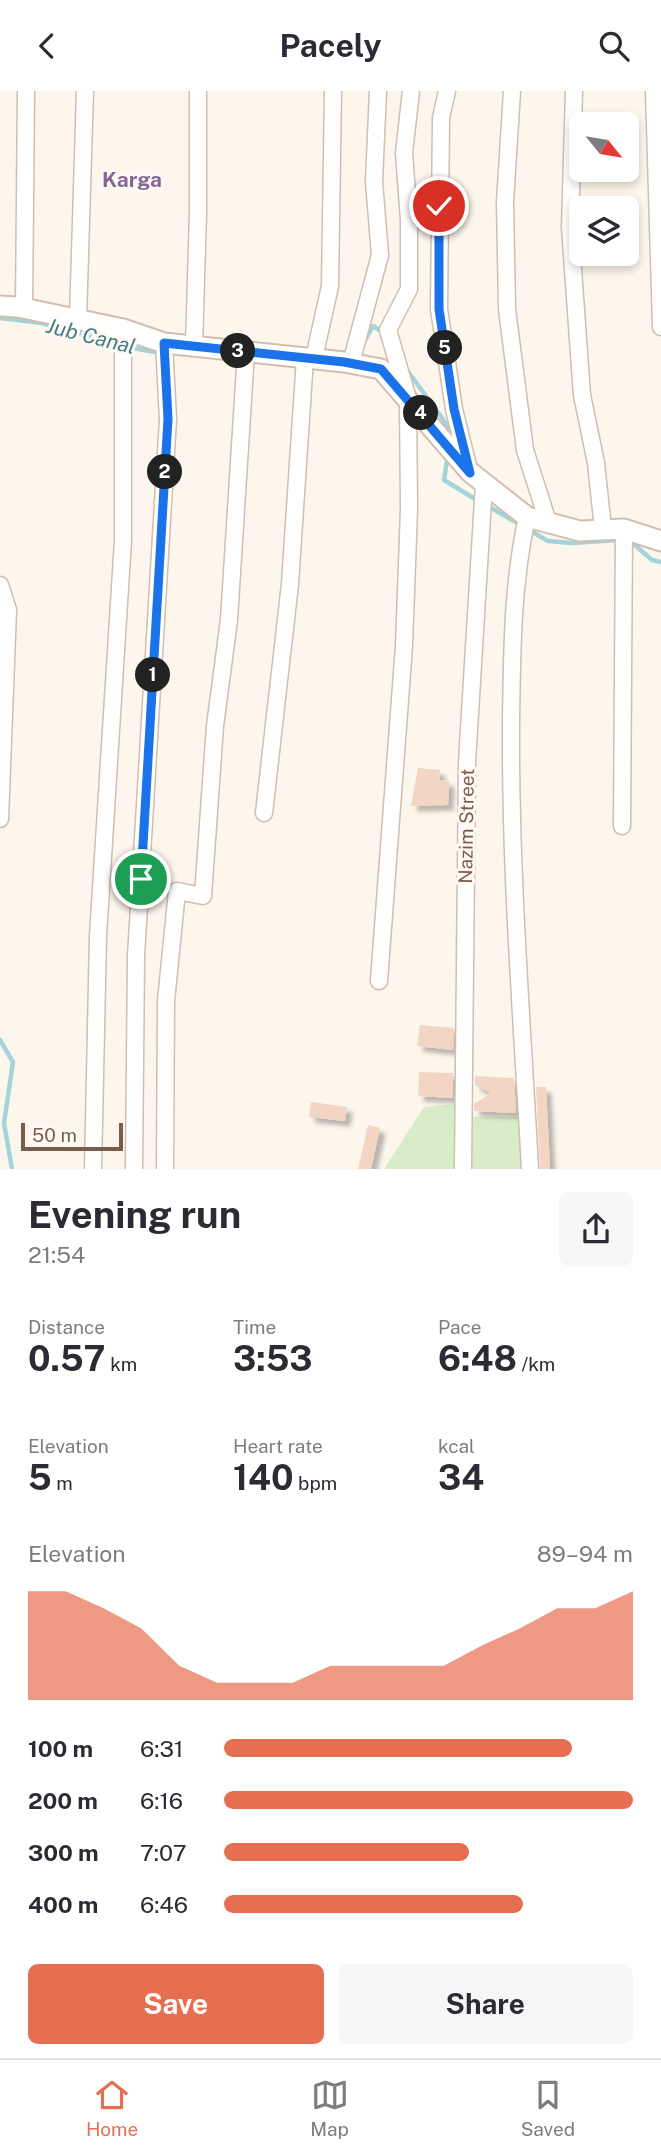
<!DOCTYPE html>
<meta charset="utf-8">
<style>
body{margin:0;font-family:"Public Sans",sans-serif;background:#f7f7f7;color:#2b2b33;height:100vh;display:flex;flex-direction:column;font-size:26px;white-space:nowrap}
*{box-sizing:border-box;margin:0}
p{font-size:23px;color:#7c7c81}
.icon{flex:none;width:38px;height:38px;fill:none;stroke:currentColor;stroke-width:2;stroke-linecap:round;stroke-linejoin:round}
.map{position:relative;height:1078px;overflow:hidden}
.panel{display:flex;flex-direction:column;background:#fff;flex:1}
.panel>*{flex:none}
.needle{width:46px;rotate:120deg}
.buttons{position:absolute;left:569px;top:21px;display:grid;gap:14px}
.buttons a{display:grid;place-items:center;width:70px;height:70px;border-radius:10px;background:#fff;box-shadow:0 4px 10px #0003;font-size:35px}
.scale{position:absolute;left:21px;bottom:18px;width:102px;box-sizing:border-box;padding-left:7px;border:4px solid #7a5c4d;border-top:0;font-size:19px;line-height:24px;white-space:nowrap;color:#7a5c4d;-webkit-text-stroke:5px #fffaf3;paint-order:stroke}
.pin{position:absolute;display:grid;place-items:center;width:60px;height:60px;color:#fff;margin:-30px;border:4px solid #fff;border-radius:50%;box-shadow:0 2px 7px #0007}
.km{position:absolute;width:35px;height:35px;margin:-18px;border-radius:50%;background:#222;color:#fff;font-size:19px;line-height:35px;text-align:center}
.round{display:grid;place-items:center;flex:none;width:74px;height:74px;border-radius:10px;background:#f7f7f7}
.head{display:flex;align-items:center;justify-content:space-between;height:119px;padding:0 28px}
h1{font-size:38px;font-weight:700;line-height:52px}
.metrics{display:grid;grid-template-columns:repeat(3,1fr);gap:10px;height:119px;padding:7px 28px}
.metrics div{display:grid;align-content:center}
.metrics b{font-size:35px;font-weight:700}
.metrics small{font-size:19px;font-weight:400}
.metrics p{font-size:19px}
.chart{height:196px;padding:14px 28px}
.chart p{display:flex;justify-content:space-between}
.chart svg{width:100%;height:126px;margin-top:7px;fill:#e76f51;opacity:.7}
.action{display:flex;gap:14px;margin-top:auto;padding:14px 28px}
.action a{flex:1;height:80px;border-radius:10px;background:#e76f51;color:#fff;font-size:28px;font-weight:700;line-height:80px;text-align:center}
.action a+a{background:#f7f7f7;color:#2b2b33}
ul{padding:0 28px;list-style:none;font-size:23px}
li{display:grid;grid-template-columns:112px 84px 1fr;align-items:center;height:52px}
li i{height:18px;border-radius:9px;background:#e76f51}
header{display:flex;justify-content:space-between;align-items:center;height:91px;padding:0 28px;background:#fff;font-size:32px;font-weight:700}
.tab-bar{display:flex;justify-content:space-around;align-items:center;height:98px;border-top:2px solid #e1e1e2;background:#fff;font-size:19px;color:#7c7c81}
.tab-bar a{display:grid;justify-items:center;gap:4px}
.tab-bar .on{color:#e76f51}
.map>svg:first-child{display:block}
.green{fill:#d8ecc9}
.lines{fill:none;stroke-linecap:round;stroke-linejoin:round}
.stream{stroke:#a5d3da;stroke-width:4.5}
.building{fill:#f3d5c3;filter:url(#shadow)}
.minor-casing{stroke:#d1beb0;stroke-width:19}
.tertiary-casing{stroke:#d1beb0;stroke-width:23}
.minor{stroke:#fff;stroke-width:16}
.tertiary{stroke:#fff;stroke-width:19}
.route-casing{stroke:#fff;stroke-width:14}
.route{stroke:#1a73e8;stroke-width:9}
.labels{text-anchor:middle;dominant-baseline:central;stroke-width:6;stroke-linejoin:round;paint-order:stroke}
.street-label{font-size:19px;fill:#7a5c4d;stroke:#fffaf3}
.neighbourhood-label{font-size:21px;font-weight:bold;fill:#846695;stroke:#fffaf3}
.water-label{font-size:21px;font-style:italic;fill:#437c86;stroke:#fffaf3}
</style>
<header><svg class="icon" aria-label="back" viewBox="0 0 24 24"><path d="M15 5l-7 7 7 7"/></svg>Pacely<svg class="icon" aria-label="search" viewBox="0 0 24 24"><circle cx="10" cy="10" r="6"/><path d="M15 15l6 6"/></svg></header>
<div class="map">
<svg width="661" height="1078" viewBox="0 0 661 1078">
<defs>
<filter id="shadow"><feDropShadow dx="5.5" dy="5.5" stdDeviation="2" flood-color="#0004"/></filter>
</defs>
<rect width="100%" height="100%" fill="#fdf6ec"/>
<!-- green -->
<path class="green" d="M458,1013V1078H384L424,1016Z
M468,1026H521V1078H468Z"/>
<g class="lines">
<!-- stream -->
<path class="stream" d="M0,227L42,232L119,254
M363,253L373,235L384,242
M128,256L160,262
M407,279L450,338L449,348
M448,363L444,389L480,411
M488,415L548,450L571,452L620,449
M629,449L652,469L661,471
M0,949L13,971L4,1032L12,1078"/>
</g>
<!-- building -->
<path class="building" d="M418,677L440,679L439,689L449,690L448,714L411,715Z
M420,934L454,937L453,959L417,955Z
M419,981L453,982V1007L418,1005Z
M475,985L514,987L516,1022L474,1020V1013L491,1002L475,994Z
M536,996H546L550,1078H540Z
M311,1011L347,1016L345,1030L309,1026Z
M368,1034L380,1037L371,1078H358Z"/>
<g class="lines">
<!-- minor casing -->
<g class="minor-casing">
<path id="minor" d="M447,0L441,27L439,218L454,318L469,379
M512,0L505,111L507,218L525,359L548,431
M574,0L570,136L582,304L596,372L603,438
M654,0L661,236
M24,217L26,0
M78,228L85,0
M194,255L198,122V0
M314,267L330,195L333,0
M351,272L380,164L374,91L378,0
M527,426C512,494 512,563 511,632C510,781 522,929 530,1078
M0,494L8,519L0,728
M264,722L290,493L305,267
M622,735L624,438
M379,890L404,555L409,418L408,308L388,239L409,198V129L404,62L411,0
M93,1078L98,845L123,449V238
M134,1078L136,865L168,328L164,252
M165,1078L166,910L177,800L203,805L215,635L229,529L246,261
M463,1078L467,671L484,393"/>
</g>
<!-- tertiary casing -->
<g class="tertiary-casing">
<path id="tertiary" d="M0,215L18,216L123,238L164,252L344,271L381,278L470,381L527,426L580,440L624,438L661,450"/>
</g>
<!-- minor -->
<use href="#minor" class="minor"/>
<!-- tertiary -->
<use href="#tertiary" class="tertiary"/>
</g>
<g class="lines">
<!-- route casing -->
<g class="route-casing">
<path id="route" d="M141,788L168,328L164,252L344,271L381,278L470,382L454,318L439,218V115"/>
</g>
<!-- route -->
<use href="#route" class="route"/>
</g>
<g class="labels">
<!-- street labels -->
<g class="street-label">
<text transform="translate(466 735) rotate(-89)">Nazim Street</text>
</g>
<!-- neighbourhood labels -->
<g class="neighbourhood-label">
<text x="132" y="88">Karga</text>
</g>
<!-- water labels -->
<g class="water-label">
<text transform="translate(91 245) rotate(14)">Jub Canal</text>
</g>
</g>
</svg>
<div class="buttons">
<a><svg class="needle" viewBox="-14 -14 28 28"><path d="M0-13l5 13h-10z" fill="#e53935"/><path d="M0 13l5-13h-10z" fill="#7c7c81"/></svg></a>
<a><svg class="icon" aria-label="layers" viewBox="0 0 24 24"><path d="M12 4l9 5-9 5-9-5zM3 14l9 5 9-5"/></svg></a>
</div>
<div class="scale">50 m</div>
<div class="pin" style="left:141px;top:788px;background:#1e9e55"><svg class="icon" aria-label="arrive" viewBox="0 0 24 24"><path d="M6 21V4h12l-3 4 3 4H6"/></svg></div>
<div class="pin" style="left:439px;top:115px;background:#d93025"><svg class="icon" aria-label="check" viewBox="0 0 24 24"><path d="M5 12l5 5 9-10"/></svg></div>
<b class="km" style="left:153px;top:584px">1</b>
<b class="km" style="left:165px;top:381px">2</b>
<b class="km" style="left:238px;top:260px">3</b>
<b class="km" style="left:421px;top:322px">4</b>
<b class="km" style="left:445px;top:257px">5</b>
</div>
<section class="panel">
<div class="head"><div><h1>Evening run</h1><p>21:54</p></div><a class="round"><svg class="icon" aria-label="share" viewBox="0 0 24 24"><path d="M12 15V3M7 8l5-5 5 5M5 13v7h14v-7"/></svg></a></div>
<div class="metrics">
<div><p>Distance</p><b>0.57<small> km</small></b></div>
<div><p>Time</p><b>3:53</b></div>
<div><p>Pace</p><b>6:48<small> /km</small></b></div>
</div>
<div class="metrics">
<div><p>Elevation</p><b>5<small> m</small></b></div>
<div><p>Heart rate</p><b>140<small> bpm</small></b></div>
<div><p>kcal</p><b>34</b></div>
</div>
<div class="chart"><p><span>Elevation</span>89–94 m</p>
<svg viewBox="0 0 160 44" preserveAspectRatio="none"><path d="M0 44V6L10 6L20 12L30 19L40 32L50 38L60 38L70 38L80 32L90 32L100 32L110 32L120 25L130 19L140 12L150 12L160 6V44z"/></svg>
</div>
<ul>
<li><b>100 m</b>6:31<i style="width:85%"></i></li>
<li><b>200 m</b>6:16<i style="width:100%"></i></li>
<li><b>300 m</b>7:07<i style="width:60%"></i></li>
<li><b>400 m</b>6:46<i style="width:73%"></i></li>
</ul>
<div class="action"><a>Save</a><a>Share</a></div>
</section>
<nav class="tab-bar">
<a class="on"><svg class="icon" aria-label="home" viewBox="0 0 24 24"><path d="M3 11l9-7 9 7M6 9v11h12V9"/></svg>Home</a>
<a><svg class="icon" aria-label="map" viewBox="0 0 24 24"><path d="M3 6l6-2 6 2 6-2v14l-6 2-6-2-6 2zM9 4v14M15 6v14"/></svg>Map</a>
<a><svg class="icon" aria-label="saved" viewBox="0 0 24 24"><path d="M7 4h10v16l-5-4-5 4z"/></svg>Saved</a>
</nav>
